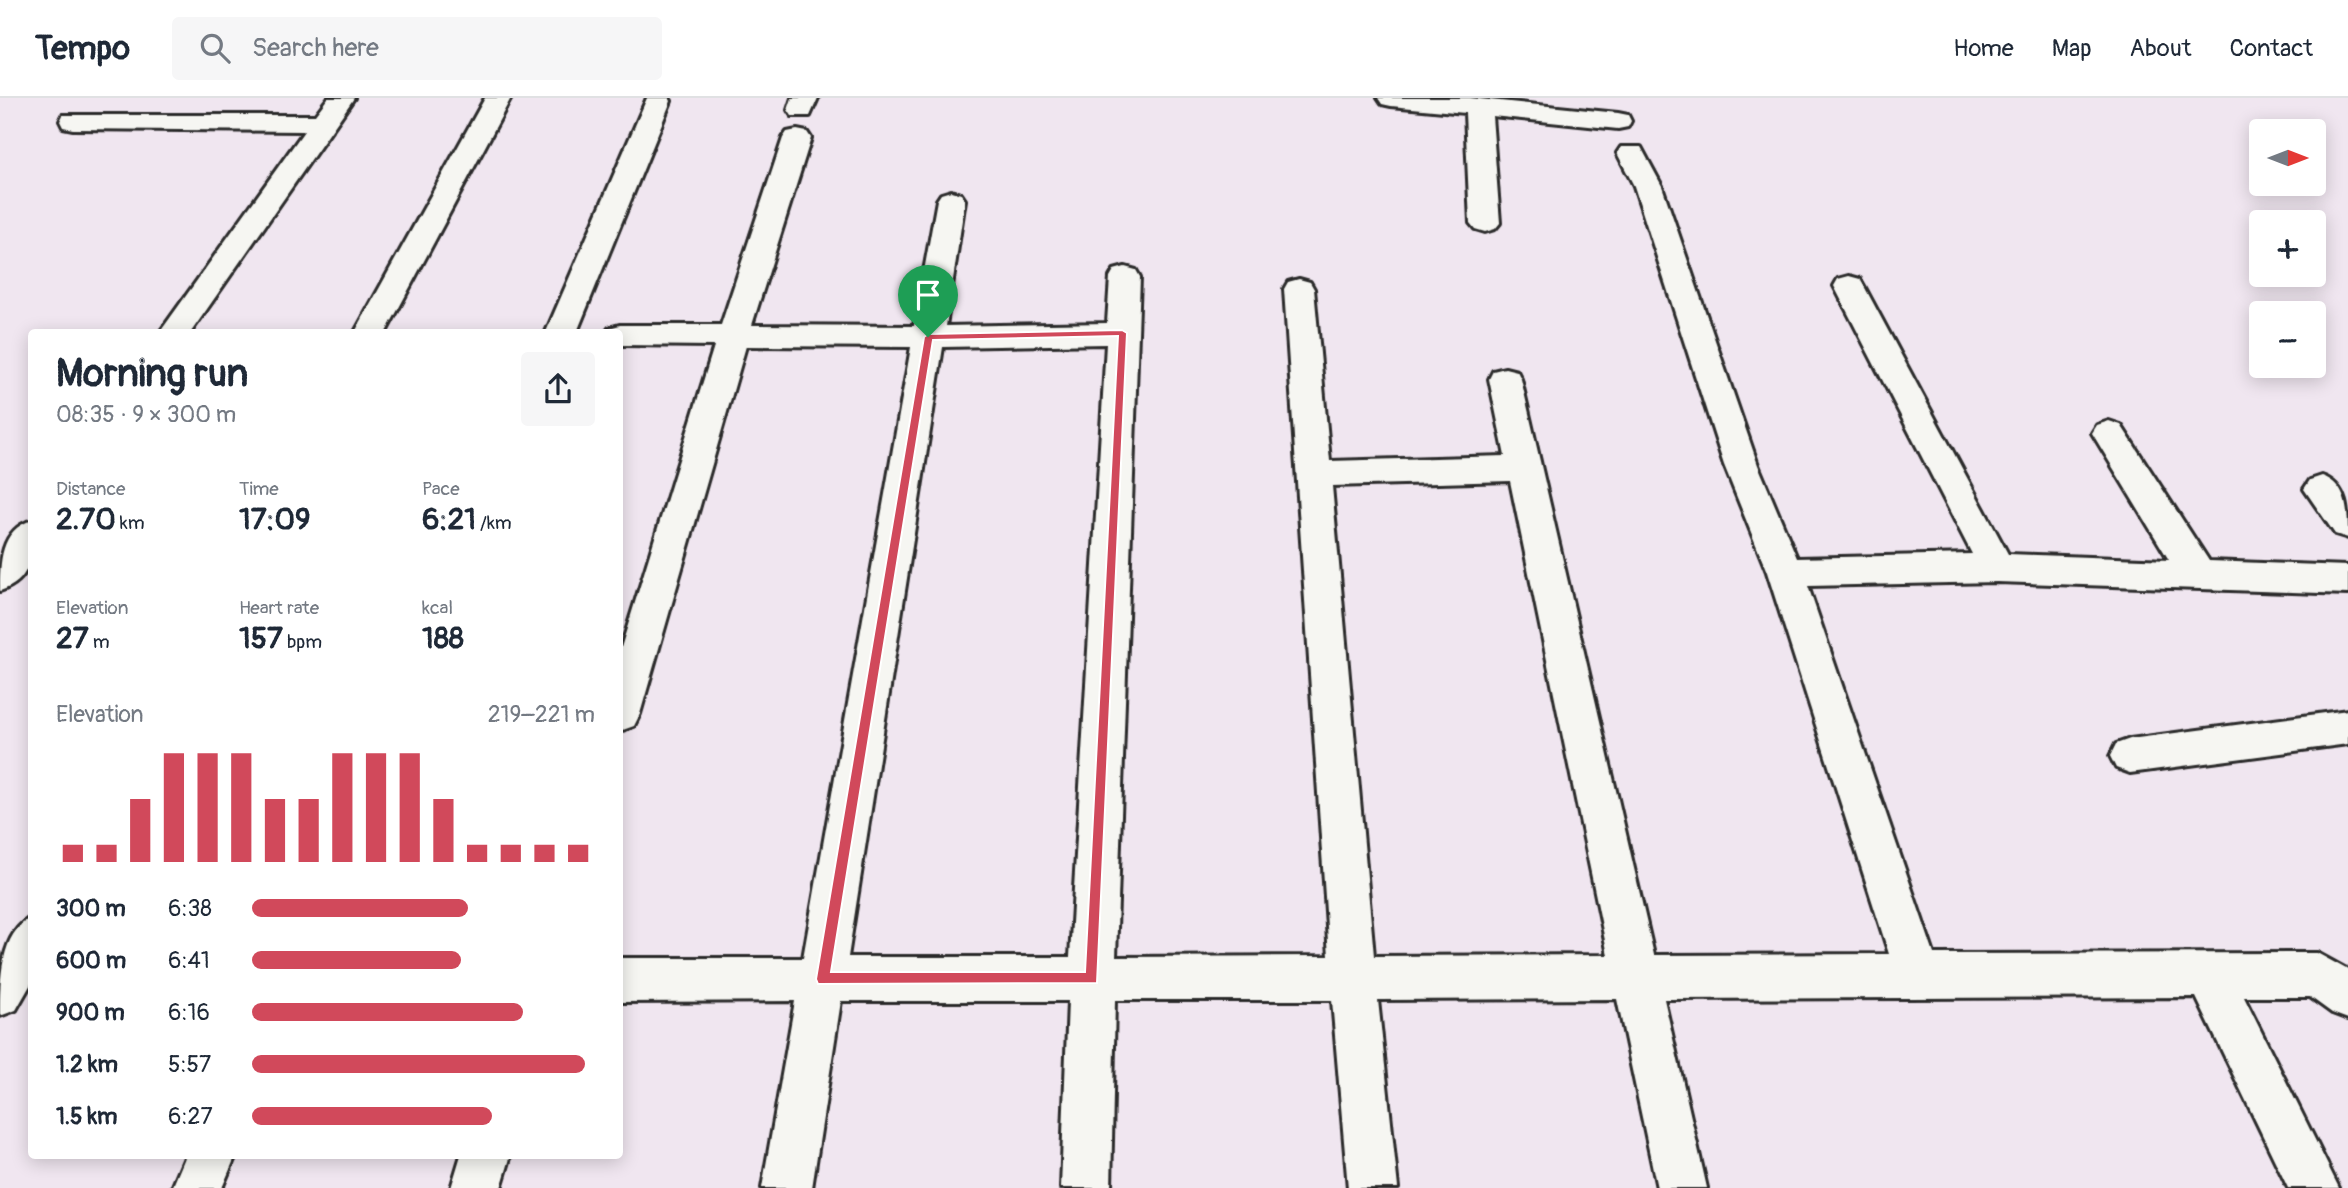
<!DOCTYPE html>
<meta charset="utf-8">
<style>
body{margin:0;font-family:Pangolin,sans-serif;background:#f6f6f7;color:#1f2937;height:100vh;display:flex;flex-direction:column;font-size:26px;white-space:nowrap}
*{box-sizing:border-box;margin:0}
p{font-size:23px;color:#747a83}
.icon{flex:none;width:38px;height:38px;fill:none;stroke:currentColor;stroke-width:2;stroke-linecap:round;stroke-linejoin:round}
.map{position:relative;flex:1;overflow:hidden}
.side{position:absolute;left:28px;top:231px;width:595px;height:830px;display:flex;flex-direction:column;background:#fff;border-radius:7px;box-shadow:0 4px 18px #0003}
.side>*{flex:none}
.needle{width:46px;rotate:90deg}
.fabs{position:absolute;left:2249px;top:21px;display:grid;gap:14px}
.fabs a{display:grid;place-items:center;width:77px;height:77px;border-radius:7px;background:#fff;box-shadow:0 4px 18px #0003;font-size:35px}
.pin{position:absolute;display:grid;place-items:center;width:60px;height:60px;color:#fff;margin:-72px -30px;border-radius:50% 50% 50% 0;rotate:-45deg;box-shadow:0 0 7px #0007}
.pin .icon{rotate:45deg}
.round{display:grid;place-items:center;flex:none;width:74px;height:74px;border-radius:7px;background:#f6f6f7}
.headline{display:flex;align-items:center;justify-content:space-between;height:119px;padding:0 28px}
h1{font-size:38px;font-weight:700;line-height:52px}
.metrics{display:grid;grid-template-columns:repeat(3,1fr);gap:10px;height:119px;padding:7px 28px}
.metrics div{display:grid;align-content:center}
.metrics b{font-size:30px;font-weight:700}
.metrics small{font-size:19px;font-weight:400}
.metrics p{font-size:19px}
.chart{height:196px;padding:14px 28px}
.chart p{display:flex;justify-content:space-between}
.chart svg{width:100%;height:126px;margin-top:7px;stroke:#d1495b;stroke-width:6}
ul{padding:0 28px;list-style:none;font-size:23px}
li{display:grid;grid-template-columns:112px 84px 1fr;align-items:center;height:52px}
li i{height:18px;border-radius:9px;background:#d1495b}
header{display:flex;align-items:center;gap:42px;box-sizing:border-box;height:98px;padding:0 35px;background:#fff;border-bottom:2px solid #e0e1e3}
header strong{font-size:33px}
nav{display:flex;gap:38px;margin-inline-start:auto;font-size:24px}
.search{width:490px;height:63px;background:#f6f6f7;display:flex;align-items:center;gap:18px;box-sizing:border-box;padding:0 24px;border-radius:7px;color:#747a83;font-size:26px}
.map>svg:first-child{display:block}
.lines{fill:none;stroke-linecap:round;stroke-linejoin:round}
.minor-casing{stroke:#2b2b2b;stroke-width:6}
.minor{fill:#f6f6f2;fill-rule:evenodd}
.route{fill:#d1495b;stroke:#fff;stroke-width:2;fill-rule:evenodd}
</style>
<header>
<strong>Tempo</strong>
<div class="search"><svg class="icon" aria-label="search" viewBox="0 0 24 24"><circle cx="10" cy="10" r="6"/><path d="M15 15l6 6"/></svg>Search here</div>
<nav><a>Home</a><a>Map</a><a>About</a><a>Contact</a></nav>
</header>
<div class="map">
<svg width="2348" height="1090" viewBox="0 0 2348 1090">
<rect width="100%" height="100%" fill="#f0e6f0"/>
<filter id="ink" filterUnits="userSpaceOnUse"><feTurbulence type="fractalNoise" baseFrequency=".0143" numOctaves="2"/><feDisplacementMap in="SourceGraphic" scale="14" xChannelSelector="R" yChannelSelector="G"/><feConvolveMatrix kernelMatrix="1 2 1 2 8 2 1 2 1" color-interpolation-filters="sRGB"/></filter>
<g filter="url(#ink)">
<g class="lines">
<!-- minor casing -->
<g class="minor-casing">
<path id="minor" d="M328,0H354L191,234H160L304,33L73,31L63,29L60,23L63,17H315Z
M485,0H511L386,234H355Z
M647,0H669L671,3L577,234H546Z
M792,0H818L810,18H792L788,12Z
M1378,0H1470L1618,15L1628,17L1631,23L1628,29L1618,31L1492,18L1500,125L1495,131L1485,134L1475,131L1470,125L1465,15L1391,8L1382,6Z
M797,32L807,34L811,40L752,227L914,228L937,102L941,96L951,93L961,96L965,102L946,228L1107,225L1110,179L1114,172L1125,169L1136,172L1140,179L1116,859L1329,858L1284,191L1288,184L1299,181L1310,184L1314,191L1330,363L1505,358L1489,281L1493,273L1505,270L1517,273L1521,281L1654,857L1889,856L1767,474L1724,367L1634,88L1617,55L1621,49H1641L1662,88L1758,367L1797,460L1972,456L1834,188L1838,181L1849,178L1860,181L1864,188L2008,456L2169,462L2092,335L2097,327L2109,323L2121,327L2209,463L2348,468V496L1997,484L1808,488L1934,856L2317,855L2348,872V921L2332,915L2310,899H2244L2339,1090H2288L2196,899L1664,901L1707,1090H1657L1617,901L1378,902L1398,1090H1348L1332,902H1115L1111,1090H1061L1068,903H841L812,1090H762L795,903L620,904V860H803L911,249L746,248L640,616L634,628L620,633V553L714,248L620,247V234H606L609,230L620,227H721L783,40L787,34ZM1106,246L1070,859H848L943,249ZM1510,383L1608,857L1374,858L1332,388Z
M2322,378C2348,387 2348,414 2348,440L2335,436L2304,391L2310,382Z
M32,422C32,452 35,482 0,493C0,464 0,432 32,422Z
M2348,612V646L2130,675L2116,670L2110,658L2116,646L2130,641Z
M32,819V884L16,912L0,918C0,881 0,835 32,819Z
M186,1057H236L222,1090H172Z
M461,1057H511L501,1090H451Z"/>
</g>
<!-- minor -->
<use href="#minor" class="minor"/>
</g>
</g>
<!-- route -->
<path class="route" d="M1122,232L1127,235L1097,885L818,886L816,881L924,239L928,236ZM1118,238L1085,874H831L933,242Z"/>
</svg>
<div class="fabs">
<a><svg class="needle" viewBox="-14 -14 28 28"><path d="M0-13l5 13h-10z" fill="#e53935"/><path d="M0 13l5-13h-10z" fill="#747a83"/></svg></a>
<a>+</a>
<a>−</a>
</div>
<div class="pin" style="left:928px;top:239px;background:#1e9e55"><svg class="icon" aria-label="arrive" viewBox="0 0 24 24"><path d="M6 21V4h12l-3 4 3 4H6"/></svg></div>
<section class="side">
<div class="headline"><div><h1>Morning run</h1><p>08:35 · 9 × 300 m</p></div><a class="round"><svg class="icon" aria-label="share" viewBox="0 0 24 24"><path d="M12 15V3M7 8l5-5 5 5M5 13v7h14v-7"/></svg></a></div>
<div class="metrics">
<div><p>Distance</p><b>2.70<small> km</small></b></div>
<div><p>Time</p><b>17:09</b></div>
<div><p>Pace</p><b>6:21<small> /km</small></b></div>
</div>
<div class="metrics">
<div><p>Elevation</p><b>27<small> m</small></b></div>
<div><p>Heart rate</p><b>157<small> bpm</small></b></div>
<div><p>kcal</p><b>188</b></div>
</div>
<div class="chart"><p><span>Elevation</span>219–221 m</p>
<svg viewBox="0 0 160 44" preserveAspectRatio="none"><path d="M5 44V38M15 44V38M25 44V22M35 44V6M45 44V6M55 44V6M65 44V22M75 44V22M85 44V6M95 44V6M105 44V6M115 44V22M125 44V38M135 44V38M145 44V38M155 44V38"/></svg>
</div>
<ul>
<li><b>300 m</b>6:38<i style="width:63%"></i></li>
<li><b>600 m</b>6:41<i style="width:61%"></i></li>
<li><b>900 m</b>6:16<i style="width:79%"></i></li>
<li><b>1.2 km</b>5:57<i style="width:97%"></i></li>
<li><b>1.5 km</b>6:27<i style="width:70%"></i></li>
</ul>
</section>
</div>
